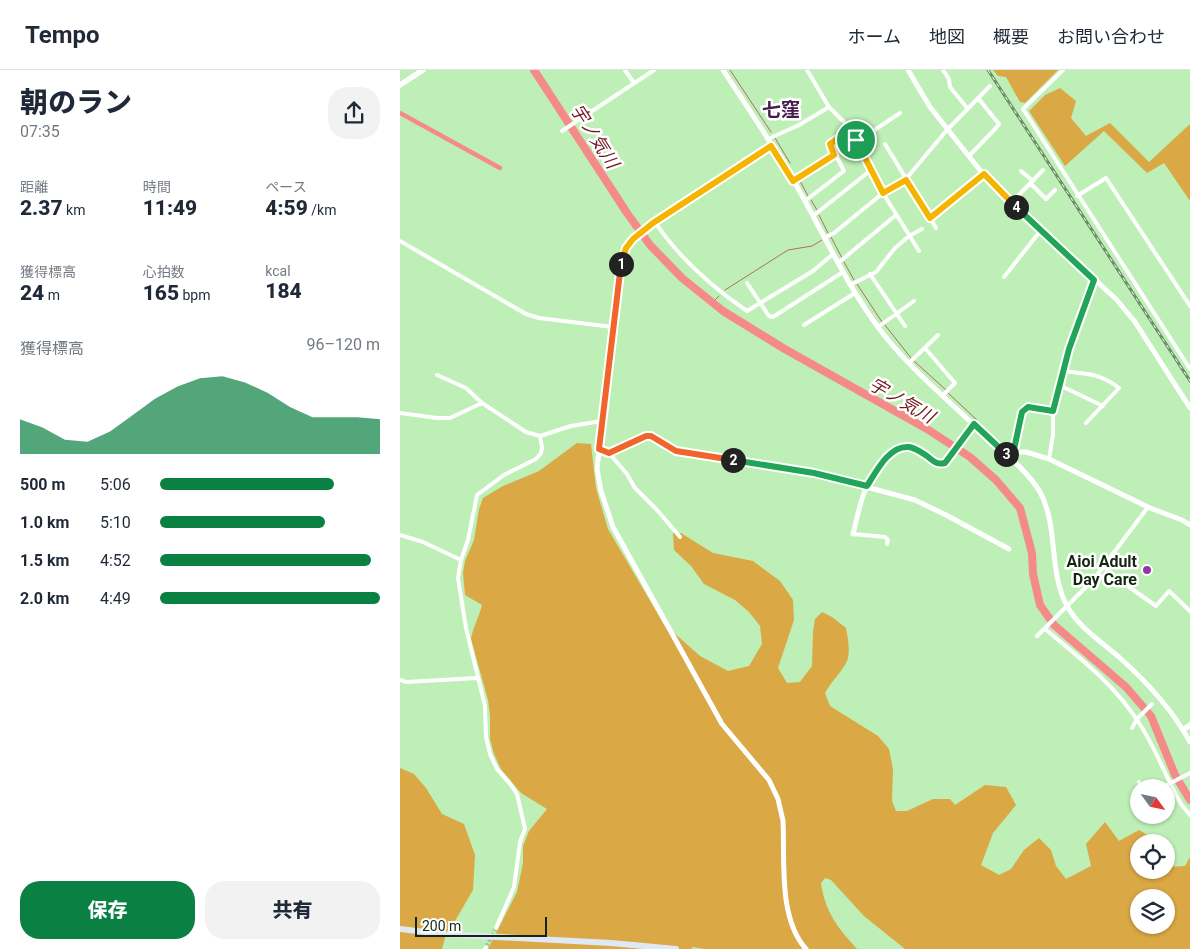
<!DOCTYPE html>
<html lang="ja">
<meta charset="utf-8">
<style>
body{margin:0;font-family:Roboto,"Noto Sans JP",sans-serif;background:#f2f2f3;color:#1f2937;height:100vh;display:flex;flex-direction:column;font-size:19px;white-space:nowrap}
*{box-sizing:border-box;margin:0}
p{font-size:16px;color:#747a83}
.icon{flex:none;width:28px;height:28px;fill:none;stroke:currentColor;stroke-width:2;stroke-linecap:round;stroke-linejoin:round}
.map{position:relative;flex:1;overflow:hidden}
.details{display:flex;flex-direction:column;background:#fff;width:400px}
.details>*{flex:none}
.needle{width:32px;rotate:123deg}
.buttons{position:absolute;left:730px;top:709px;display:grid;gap:10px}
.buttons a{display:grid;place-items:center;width:45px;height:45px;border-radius:50%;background:#fff;box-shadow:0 1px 4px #0004;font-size:25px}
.scale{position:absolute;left:15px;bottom:12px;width:132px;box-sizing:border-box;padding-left:5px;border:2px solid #142611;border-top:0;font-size:14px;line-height:18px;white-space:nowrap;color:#142611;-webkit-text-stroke:4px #fff;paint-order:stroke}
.pin{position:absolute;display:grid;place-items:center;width:42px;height:42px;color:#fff;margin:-21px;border:2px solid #fff;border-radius:50%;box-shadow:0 1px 5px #0007}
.km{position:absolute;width:25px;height:25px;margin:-12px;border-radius:50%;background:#222;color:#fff;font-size:14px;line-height:25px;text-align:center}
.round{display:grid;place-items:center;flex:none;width:52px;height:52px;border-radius:20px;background:#f2f2f3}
.summary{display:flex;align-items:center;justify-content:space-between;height:85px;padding:0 20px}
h1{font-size:28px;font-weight:800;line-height:38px}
.figures{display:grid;grid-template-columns:repeat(3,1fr);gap:8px;height:85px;padding:5px 20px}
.figures div{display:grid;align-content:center}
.figures b{font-size:21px;font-weight:800}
.figures small{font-size:14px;font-weight:400}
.figures p{font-size:14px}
.chart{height:140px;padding:10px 20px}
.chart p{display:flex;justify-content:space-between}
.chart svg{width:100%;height:90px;margin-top:5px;fill:#0b8043;opacity:.7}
.primary-button{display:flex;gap:10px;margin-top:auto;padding:10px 20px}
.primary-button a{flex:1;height:58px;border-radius:20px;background:#0b8043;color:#fff;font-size:20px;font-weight:800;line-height:58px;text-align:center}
.primary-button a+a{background:#f2f2f3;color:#1f2937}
ul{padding:0 20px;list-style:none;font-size:16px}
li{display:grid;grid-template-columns:80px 60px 1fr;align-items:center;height:38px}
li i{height:12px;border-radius:6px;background:#0b8043}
header{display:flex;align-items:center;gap:30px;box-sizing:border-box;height:70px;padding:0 25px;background:#fff;border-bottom:1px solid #e0e1e3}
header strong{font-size:24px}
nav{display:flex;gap:28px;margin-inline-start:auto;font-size:18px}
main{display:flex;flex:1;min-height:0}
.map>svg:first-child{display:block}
.forest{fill:#daa844;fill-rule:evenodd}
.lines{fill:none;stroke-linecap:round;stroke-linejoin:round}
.stream{stroke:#b26d65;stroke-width:1}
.canal{stroke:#f58b89;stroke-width:4.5}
.river{stroke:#f58b89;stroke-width:8}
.minor-tunnel{stroke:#9bc795;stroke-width:4;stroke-dasharray:4 2;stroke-linecap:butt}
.minor{stroke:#fff;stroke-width:4}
.tertiary{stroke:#fff;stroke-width:5}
.secondary{stroke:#fff;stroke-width:5.5}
.primary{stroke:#e0e8f4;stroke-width:6}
.rail-casing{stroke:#6a8d65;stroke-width:3}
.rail{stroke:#fff;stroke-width:1;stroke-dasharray:4;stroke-linecap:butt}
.split-1-casing{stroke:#fff;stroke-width:10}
.split-2-casing{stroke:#fff;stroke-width:10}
.split-3-casing{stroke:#fff;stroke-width:10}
.split-4-casing{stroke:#fff;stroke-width:10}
.split-5-casing{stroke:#fff;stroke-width:10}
.split-1{stroke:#f5b400;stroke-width:6}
.split-2{stroke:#f0652b;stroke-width:6}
.split-3{stroke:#22a559;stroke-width:6}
.split-4{stroke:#22a559;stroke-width:6}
.split-5{stroke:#f5b400;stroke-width:6}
.poi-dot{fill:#9337a2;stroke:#fff;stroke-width:2}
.labels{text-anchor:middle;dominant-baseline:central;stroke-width:5;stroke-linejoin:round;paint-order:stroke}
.poi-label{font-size:16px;font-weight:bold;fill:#142611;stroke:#fff;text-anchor:end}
.water-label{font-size:18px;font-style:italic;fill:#74161f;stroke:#fff}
.quarter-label{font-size:19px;font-weight:bold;fill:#471b4e;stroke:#fff}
</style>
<header>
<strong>Tempo</strong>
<nav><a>ホーム</a><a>地図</a><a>概要</a><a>お問い合わせ</a></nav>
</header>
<main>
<section class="details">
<div class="summary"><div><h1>朝のラン</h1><p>07:35</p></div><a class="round"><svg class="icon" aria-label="share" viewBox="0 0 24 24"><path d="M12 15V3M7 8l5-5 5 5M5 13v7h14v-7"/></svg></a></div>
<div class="figures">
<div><p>距離</p><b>2.37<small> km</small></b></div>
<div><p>時間</p><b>11:49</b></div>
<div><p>ペース</p><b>4:59<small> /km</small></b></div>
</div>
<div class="figures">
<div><p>獲得標高</p><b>24<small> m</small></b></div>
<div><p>心拍数</p><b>165<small> bpm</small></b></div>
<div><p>kcal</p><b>184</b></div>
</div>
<div class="chart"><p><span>獲得標高</span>96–120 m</p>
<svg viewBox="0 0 160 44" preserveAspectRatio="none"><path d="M0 44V27L10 31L20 37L30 38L40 33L50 25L60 17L70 11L80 7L90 6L100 9L110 14L120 21L130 26L140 26L150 26L160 27V44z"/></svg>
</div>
<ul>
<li><b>500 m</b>5:06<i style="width:79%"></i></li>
<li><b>1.0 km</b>5:10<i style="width:75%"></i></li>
<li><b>1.5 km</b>4:52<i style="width:96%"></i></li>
<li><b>2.0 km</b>4:49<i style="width:100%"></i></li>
</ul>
<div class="primary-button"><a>保存</a><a>共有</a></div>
</section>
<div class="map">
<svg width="790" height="879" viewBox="0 0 790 879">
<rect width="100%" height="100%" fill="#bdefb6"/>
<!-- forest -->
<path class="forest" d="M593,0H658L625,33L620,32L606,7L598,6Z
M660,18L676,31L671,48L686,66L710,53L749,92L790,54V131L764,93L747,103L704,61L665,96L629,41L645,25Z
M177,373L191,374L196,418L208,459L263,553L300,586L328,601L349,596L362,574L360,556L349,542L335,530L304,514L291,496L274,480L273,463H281L313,483L353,491L380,511L393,530L394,550L378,598L387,613L400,612L412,596L413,562L415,549L422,542L432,547L446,558C448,568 451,585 446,593C440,604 431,612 425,623L430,636L478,666L489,679L493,699L492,731L496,741H507L533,729H550L555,735L585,715L606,717L616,735L593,763L581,795L599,805L611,799L624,780L639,768L651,780L656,796L666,809L691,796L686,774L705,752L719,771L739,760L754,769L756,772H739V800H766V797L785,796L790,787V879H505L464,846L431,810L425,808L421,813C425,842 438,858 457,879H304L293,877L291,879H88L117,822L123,793V776L129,761L147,739L121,723L101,699L94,684L90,669V645L88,630L71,569C73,557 79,547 82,535L65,525L63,503L65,491L74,470L79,439L83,428L103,416L139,401ZM739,828H766V855H739Z
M0,698L14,704L26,718L42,744L64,754L75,785L73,820L45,868L42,879H0Z"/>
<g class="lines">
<!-- stream -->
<path class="stream" d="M330,0L371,62
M375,68L390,93
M400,111L408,126
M411,130L417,140
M419,145L428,163
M431,167L442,188
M444,192L454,210
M457,214L482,252
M325,220L388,180L412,176L422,170
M313,232L319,226
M485,255L511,288
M514,291L546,320
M548,323L577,350"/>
<!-- canal -->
<path class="canal" d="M0,43L100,98"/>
<!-- river -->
<path class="river" d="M134,0L227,143L250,175L282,208L323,241L383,278L527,359L570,387L596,410L620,438L632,483L633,504L640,535L654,555L726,617L751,646L775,705L790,730"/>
<!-- minor-tunnel -->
<path class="minor-tunnel" d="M86,877L96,858"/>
<!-- minor -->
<path class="minor" d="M225,0L234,13
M407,0L429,37L446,54L483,123L519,181
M543,0L549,9L550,17L568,39
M663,0L623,39L790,299
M162,61L254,0
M368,69L399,55L429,37
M456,70L473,61L500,43
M485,74L530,148L583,104
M569,86L596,58L599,54L578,28
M621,101L633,111
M393,111L434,85
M630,113L646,129L655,120
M677,126L706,108L790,236
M405,131L444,101L430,74L450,60
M611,133L643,100
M413,146L471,100
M530,148L536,158
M255,152C279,188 312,217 347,241L413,201L433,184
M424,168L434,163L483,123L505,110L547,60L590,16
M0,171L126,244L139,248L213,257
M438,193L496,145
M470,204L505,256
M604,207L641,160
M347,213L369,246L373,247L443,202
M450,215L476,202L495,178L509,166L522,159
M404,255L455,223
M478,257L514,231
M525,278L555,313L542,326
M509,293L538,265
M663,301C687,304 700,303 719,318L686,353
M37,305L66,318L82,333L126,362L140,366L171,356L202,351
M659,315L703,336
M0,343L37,348H50L82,333
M199,379L209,383L246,367L255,368L266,376
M209,383L227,404L235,418L258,441L280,467
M613,384L622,341L628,337L653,341
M649,389L653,365V341L663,301L679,250L694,210
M453,464L485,467L488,470L487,474
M0,465L23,472L61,490L58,508L66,558L85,636L86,667L90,684L97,699L111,715L117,724L125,759L120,772L114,817L96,858
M61,490L68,470L77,425L104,405L136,389L141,383L142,378L140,366
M704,497L725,514L756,536L769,521L790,541
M645,559C680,588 715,615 739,653C756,678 766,708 781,734L790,745
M637,566L694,509L748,437
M0,610L6,612L77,608
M732,658L737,649L752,634
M739,712L741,718
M761,718L790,703
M85,879L86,877"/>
<!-- tertiary -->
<path class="tertiary" d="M323,0C351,43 381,86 405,131C430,177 452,224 484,265C515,304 555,336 591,371C608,386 628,402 640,422C659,457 648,501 667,536C679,558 702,572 720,588C747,612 773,641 790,672
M508,0L530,37L583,104L605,127L716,229L735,252L790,338
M371,76L253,153L233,169L225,179L221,191L217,224L197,399L201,421L213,457L322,654L369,710L378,729L383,751C385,790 378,848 406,879
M266,376L282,383L414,403L515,430L546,445L609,479
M608,387L620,382H626L649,389L750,438L782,450L790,455
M453,464C457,449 460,430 467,416C474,401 492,374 511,377C524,380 532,396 545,393L574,354"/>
<!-- secondary -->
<path class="secondary" d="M0,15L23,0
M783,660L790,655"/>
<!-- primary -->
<path class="primary" d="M0,859L42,864L211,873L276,879"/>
<!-- rail casing -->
<g class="rail-casing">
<path id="rail" d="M588,0L790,311"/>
</g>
<!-- rail -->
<use href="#rail" class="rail"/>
</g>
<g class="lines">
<!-- split-1 casing -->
<g class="split-1-casing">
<path id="split-1" d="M221,194L226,178L233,169L253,153L371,76L393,111L434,85L430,74L450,60L456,70"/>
</g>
<!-- split-2 casing -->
<g class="split-2-casing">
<path id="split-2" d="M221,194L199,379L209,383L246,366H251L276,381L333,390"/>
</g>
<!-- split-3 casing -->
<g class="split-3-casing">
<path id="split-3" d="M333,390L414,403L467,416C476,402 489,375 509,377C516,378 522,383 527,386C533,391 537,395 545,393L574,354L606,384"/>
</g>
<!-- split-4 casing -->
<g class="split-4-casing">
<path id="split-4" d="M606,384L608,387L613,384L622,342L628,337L653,341L669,279L694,210L616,137"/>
</g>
<!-- split-5 casing -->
<g class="split-5-casing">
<path id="split-5" d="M456,70L483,123L506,110L530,148L584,104L616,137"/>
</g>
<!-- split-1 -->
<use href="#split-1" class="split-1"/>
<!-- split-2 -->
<use href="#split-2" class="split-2"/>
<!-- split-3 -->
<use href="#split-3" class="split-3"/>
<!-- split-4 -->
<use href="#split-4" class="split-4"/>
<!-- split-5 -->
<use href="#split-5" class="split-5"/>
</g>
<!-- markers -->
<circle class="poi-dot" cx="747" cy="500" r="5"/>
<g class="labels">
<!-- poi labels -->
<g class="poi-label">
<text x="737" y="491">Aioi Adult<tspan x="737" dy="18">Day Care</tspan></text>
</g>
<!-- water labels -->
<g class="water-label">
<text transform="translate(195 66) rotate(57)">宇ノ気川</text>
<text transform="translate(502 330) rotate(30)">宇ノ気川</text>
</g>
<!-- quarter labels -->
<g class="quarter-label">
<text x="381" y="39">七窪</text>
</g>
</g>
</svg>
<div class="buttons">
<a><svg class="needle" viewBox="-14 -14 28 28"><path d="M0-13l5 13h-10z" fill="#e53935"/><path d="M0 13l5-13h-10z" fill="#747a83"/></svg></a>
<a><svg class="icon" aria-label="locate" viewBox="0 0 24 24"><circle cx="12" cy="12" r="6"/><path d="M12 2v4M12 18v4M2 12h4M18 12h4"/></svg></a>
<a><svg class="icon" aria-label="layers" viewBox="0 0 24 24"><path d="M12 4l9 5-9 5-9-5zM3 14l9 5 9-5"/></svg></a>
</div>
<div class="scale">200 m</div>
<div class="pin" style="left:456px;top:70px;background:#1e9e55"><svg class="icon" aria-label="arrive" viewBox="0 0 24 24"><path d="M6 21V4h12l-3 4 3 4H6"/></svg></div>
<b class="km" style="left:221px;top:194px">1</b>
<b class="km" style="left:333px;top:390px">2</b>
<b class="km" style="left:606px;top:384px">3</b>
<b class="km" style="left:616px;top:137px">4</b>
</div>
</main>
